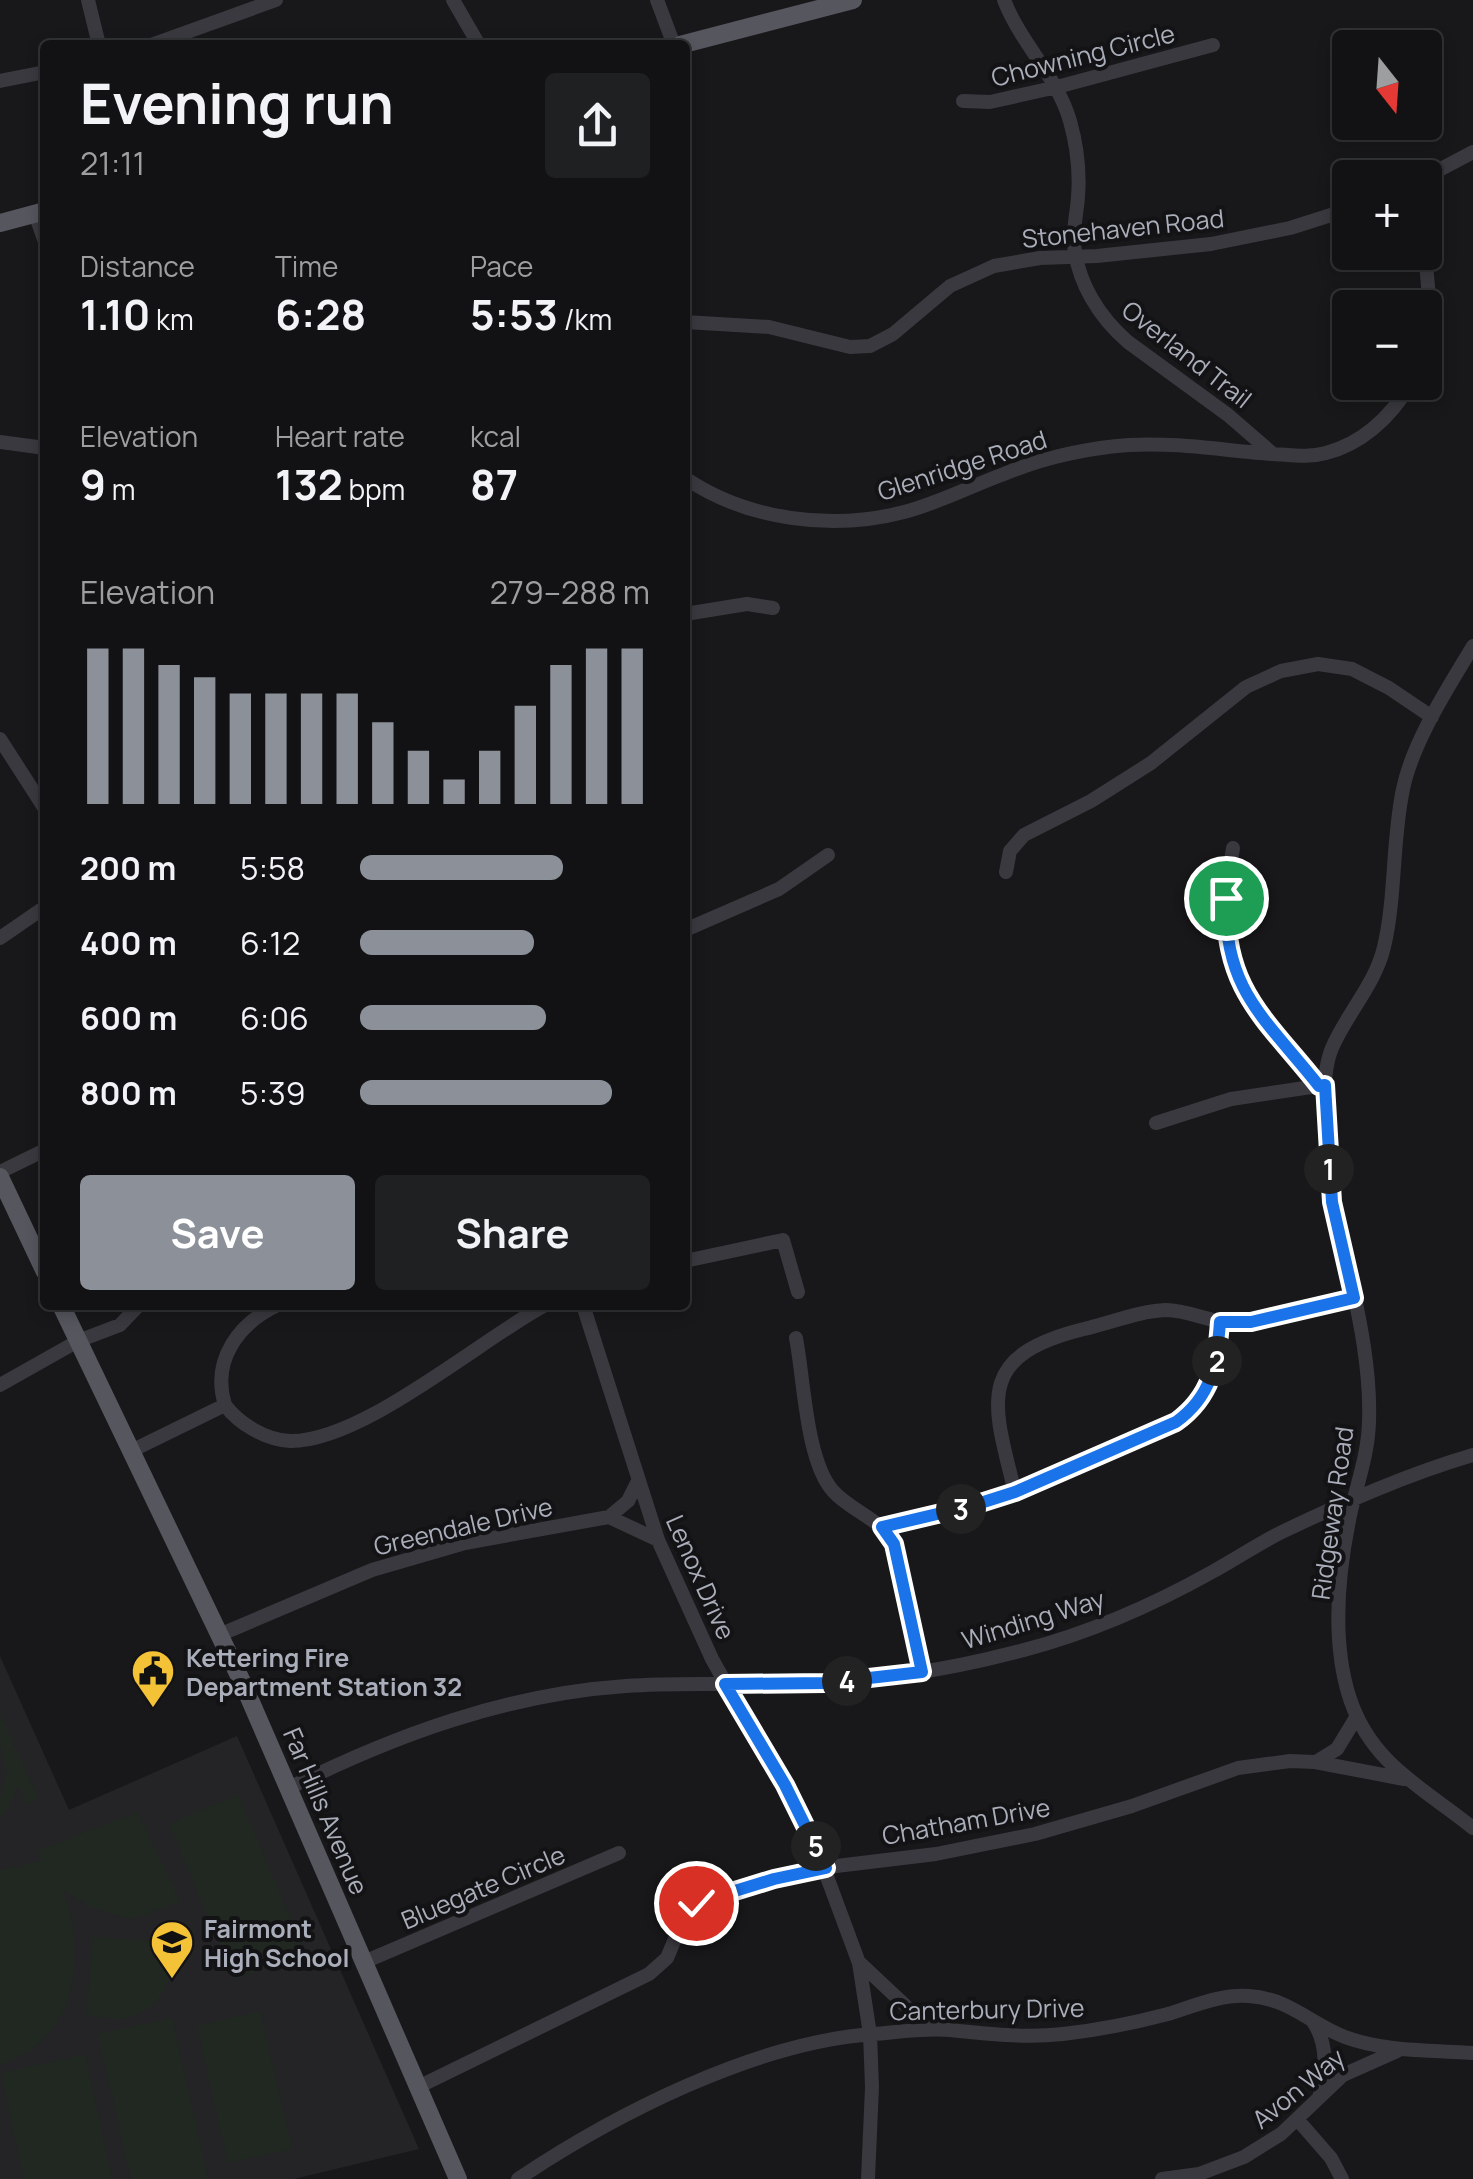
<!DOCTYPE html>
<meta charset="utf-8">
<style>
body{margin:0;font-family:Manrope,sans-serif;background:#1f2022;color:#f1f3f6;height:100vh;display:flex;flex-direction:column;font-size:38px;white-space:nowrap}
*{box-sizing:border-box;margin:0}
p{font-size:32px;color:#9c9ea0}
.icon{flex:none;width:55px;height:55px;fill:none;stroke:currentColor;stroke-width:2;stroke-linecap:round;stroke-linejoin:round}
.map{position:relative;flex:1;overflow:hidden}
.drawer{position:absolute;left:40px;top:40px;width:650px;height:1270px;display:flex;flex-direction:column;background:#121214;border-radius:10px;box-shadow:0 5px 15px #0003,0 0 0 2px #313234}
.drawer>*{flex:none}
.needle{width:65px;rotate:163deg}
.tools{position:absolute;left:1332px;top:30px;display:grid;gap:20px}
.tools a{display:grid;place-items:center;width:110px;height:110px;border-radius:10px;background:#121214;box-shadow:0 5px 15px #0003,0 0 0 2px #313234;font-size:50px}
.pin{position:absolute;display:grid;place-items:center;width:85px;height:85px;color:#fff;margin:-42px;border:5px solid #fff;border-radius:50%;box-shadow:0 2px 10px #0007}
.km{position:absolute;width:50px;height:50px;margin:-25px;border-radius:50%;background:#222;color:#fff;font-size:28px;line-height:50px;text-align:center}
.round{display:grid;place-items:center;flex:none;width:105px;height:105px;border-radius:10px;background:#1f2022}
.summary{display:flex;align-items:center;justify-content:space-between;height:170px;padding:0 40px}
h1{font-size:55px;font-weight:700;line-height:75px}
.figures{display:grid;grid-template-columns:repeat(3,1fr);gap:15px;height:170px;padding:10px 40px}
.figures div{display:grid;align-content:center}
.figures b{font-size:42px;font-weight:700}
.figures small{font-size:28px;font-weight:400}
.figures p{font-size:28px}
.chart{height:280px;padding:20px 40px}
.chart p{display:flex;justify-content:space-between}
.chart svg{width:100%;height:180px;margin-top:10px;stroke:#8c9099;stroke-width:6}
.action{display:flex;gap:20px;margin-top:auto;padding:20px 40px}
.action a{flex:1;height:115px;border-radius:10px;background:#8c9099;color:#fff;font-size:40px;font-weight:700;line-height:115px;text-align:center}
.action a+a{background:#1f2022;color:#f1f3f6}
ul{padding:0 40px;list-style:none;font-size:32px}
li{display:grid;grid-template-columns:160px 120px 1fr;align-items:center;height:75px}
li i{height:25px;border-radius:12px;background:#8c9099}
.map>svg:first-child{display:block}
.built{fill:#242427}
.pitch{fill:#202821}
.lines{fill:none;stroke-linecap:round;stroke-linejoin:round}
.minor{stroke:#39393f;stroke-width:14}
.major{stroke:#55565e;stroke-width:18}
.route-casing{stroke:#fff;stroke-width:20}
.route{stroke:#1a73e8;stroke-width:12}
.labels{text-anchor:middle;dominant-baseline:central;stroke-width:8;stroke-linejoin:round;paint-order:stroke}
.street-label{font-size:25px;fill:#aaaeba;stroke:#131315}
.poi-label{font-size:25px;font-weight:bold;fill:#aaaeba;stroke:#131315;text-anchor:start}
</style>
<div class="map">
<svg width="1473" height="2179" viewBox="0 0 1473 2179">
<rect width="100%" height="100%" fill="#18181a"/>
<!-- built -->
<path class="built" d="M0,1656L69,1810L237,1736L419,2149L294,2179H0Z"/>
<!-- pitch -->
<path class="pitch" d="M0,1714L39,1799L27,1804L18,1786L11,1803L0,1818V1796L7,1773L0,1745Z
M238,1795L304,1950L235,1980L169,1824Z
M138,1812L180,1902L132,1919L94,1909L63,1890C66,1902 72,1915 73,1927C81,1988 63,2045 0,2064V1870L41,1861L39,1850Z
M93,1937L177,1943C175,1974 163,2010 127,2018C116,2021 98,2016 86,2016Z
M260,2011L292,2149L228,2163L197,2026Z
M172,2018L208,2179H131L98,2034Z
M85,2054L112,2179H24L1,2073Z"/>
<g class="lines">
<!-- minor -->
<path class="minor" d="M88,0L99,45
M453,0L479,45
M657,0L674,45
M1004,0C1021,44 1057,76 1070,121C1077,146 1080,172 1078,197C1077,212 1073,228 1074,243C1077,282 1099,317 1128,342L1228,415L1273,454
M151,45L276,0
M0,81L45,72
M963,101L990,102L1057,87L1213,45
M1424,178L1473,152
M35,214L45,242
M1425,252L1430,309L1425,351
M685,322L769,327L850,347L870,346L893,334L950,286L994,266L1040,258L1097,256L1211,244L1290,228L1350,209
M0,442L45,448
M685,478C747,520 832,531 904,512C939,503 971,486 1004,474C1043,458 1087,448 1129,445C1177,442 1226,451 1273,454C1292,455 1308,458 1326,453C1364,443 1392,415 1412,382
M685,614L747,604L773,608
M1473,646C1448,688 1413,741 1403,789C1392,841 1396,896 1384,947C1375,985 1347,1013 1332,1048C1318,1081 1327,1140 1329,1176C1331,1206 1341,1235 1348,1265C1359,1316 1371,1370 1369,1422C1368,1454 1358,1481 1351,1511C1338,1571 1331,1641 1350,1699C1372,1765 1424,1788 1473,1828
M0,739L45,809
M1233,848C1211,973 1246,995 1319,1085
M1006,872L1010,851L1024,835L1091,801L1151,763L1246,687L1281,671L1318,664L1352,669L1389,688L1432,717
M685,930L779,889L828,855
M0,938L45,907
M1156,1123L1231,1099L1325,1085
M0,1172L45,1150
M685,1261L783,1240L798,1292
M583,1305L658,1540L712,1659L813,1839L859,1963L870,2034L872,2087L868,2179
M796,1338C804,1379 806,1461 833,1491C849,1509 873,1516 889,1535L922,1672
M0,1385L78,1341L120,1325L139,1305
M225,1405C239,1424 266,1440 290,1441C362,1442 480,1340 545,1305
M225,1405C211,1360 239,1323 278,1305
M131,1451L225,1405
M1015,1492C992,1401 975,1356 1084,1329C1110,1323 1139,1311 1166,1310C1189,1310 1211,1323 1234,1323C1274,1323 1316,1306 1355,1298
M609,1517L628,1501L637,1483
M882,1527L971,1506L1015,1492L1176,1422C1212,1397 1217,1363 1220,1322
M219,1635L372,1570L465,1543L609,1517L658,1540
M1316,1762L1337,1749L1357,1716
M289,1788C395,1735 507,1694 626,1686C679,1682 732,1685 785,1684C866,1683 946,1671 1024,1650C1089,1633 1153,1605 1212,1572C1236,1559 1259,1543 1284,1531C1345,1502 1408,1474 1473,1455
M364,1962L619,1853
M860,1963L908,2008L945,2029
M1312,2020C1328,2043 1326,2068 1320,2094
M418,2087L649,1974L667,1958L688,1908L745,1887L820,1868L936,1854L1035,1834L1132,1806L1238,1768L1290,1761L1315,1762L1404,1779
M1297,2119L1331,2158L1342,2179
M518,2179C615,2114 756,2042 874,2034C898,2032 925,2028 950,2030C987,2034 1025,2038 1063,2034C1098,2030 1134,2023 1168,2014C1194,2006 1220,1994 1249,1996C1288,1998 1311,2024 1345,2037C1385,2052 1431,2050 1473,2053
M1162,2179L1199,2174L1244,2157L1281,2134L1343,2075L1397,2051"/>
<!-- major -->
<path class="major" d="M680,45L853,0
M0,223L45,211
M0,1177L45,1272
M61,1305L244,1686L458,2179"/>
</g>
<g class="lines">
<!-- route casing -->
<g class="route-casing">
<path id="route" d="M696,1903L774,1879L826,1868L785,1785L725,1684L825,1683L922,1672L894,1544L882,1527L971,1506L1015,1492L1176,1422C1212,1396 1217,1364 1220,1322H1251L1354,1298L1332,1202L1325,1085L1319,1086C1266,1019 1223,990 1226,898"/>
</g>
<!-- route -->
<use href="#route" class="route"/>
</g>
<!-- icons -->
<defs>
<g id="civic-pin" transform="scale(2.25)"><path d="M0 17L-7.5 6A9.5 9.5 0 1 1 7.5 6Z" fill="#f4c236" stroke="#131315"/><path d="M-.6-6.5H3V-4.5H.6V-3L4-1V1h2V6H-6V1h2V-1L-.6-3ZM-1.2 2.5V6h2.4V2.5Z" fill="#111"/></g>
<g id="school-pin" transform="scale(2.25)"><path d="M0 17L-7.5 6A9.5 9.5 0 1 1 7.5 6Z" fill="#f4c236" stroke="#131315"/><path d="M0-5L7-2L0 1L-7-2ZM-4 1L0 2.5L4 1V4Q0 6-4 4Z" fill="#111"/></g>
</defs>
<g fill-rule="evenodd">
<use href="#civic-pin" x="153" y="1671"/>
<use href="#school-pin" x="172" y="1942"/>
</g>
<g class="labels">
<!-- street labels -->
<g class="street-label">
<text transform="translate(1083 55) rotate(-14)">Chowning Circle</text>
<text transform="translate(1123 228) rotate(-6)">Stonehaven Road</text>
<text transform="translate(1187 354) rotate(38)">Overland Trail</text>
<text transform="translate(962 465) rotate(-18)">Glenridge Road</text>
<text transform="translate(1332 1513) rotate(-82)">Ridgeway Road</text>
<text transform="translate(463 1526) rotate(-13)">Greendale Drive</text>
<text transform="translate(701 1577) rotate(66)">Lenox Drive</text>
<text transform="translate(1033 1619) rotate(-17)">Winding Way</text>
<text transform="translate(326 1811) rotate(67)">Far Hills Avenue</text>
<text transform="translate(966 1821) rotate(-10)">Chatham Drive</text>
<text transform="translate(483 1887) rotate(-23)">Bluegate Circle</text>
<text transform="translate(987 2009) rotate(-1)">Canterbury Drive</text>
<text transform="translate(1298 2088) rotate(-39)">Avon Way</text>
</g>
<!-- poi labels -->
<g class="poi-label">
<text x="186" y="1657">Kettering Fire<tspan x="186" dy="29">Department Station 32</tspan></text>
<text x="204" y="1928">Fairmont<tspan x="204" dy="29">High School</tspan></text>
</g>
</g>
</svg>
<div class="tools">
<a><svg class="needle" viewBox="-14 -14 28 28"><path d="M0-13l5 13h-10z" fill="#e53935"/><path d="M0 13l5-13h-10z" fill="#9c9ea0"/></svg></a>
<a>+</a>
<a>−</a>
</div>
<div class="pin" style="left:1226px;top:898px;background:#1e9e55"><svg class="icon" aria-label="arrive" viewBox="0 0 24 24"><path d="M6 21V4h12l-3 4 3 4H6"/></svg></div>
<div class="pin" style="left:696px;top:1903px;background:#d93025"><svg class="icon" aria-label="check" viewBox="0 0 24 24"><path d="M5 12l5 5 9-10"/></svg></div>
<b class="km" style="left:1329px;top:1169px">1</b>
<b class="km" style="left:1217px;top:1361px">2</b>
<b class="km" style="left:961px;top:1509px">3</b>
<b class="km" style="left:847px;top:1681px">4</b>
<b class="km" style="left:816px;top:1846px">5</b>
<section class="drawer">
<div class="summary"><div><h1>Evening run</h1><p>21:11</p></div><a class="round"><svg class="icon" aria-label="share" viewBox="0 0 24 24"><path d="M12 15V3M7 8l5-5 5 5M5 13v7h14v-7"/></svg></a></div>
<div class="figures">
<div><p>Distance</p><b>1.10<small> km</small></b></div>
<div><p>Time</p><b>6:28</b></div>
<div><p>Pace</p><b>5:53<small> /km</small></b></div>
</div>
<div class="figures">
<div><p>Elevation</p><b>9<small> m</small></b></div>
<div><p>Heart rate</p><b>132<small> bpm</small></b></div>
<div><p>kcal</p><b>87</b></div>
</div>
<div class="chart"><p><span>Elevation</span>279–288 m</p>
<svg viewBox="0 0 160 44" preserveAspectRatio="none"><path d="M5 44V6M15 44V6M25 44V10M35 44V13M45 44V17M55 44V17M65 44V17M75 44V17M85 44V24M95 44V31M105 44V38M115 44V31M125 44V20M135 44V10M145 44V6M155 44V6"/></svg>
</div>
<ul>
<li><b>200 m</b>5:58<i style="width:70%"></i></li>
<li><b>400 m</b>6:12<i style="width:60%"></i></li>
<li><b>600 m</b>6:06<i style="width:64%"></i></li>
<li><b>800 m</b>5:39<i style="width:87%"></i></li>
</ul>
<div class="action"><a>Save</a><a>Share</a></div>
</section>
</div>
